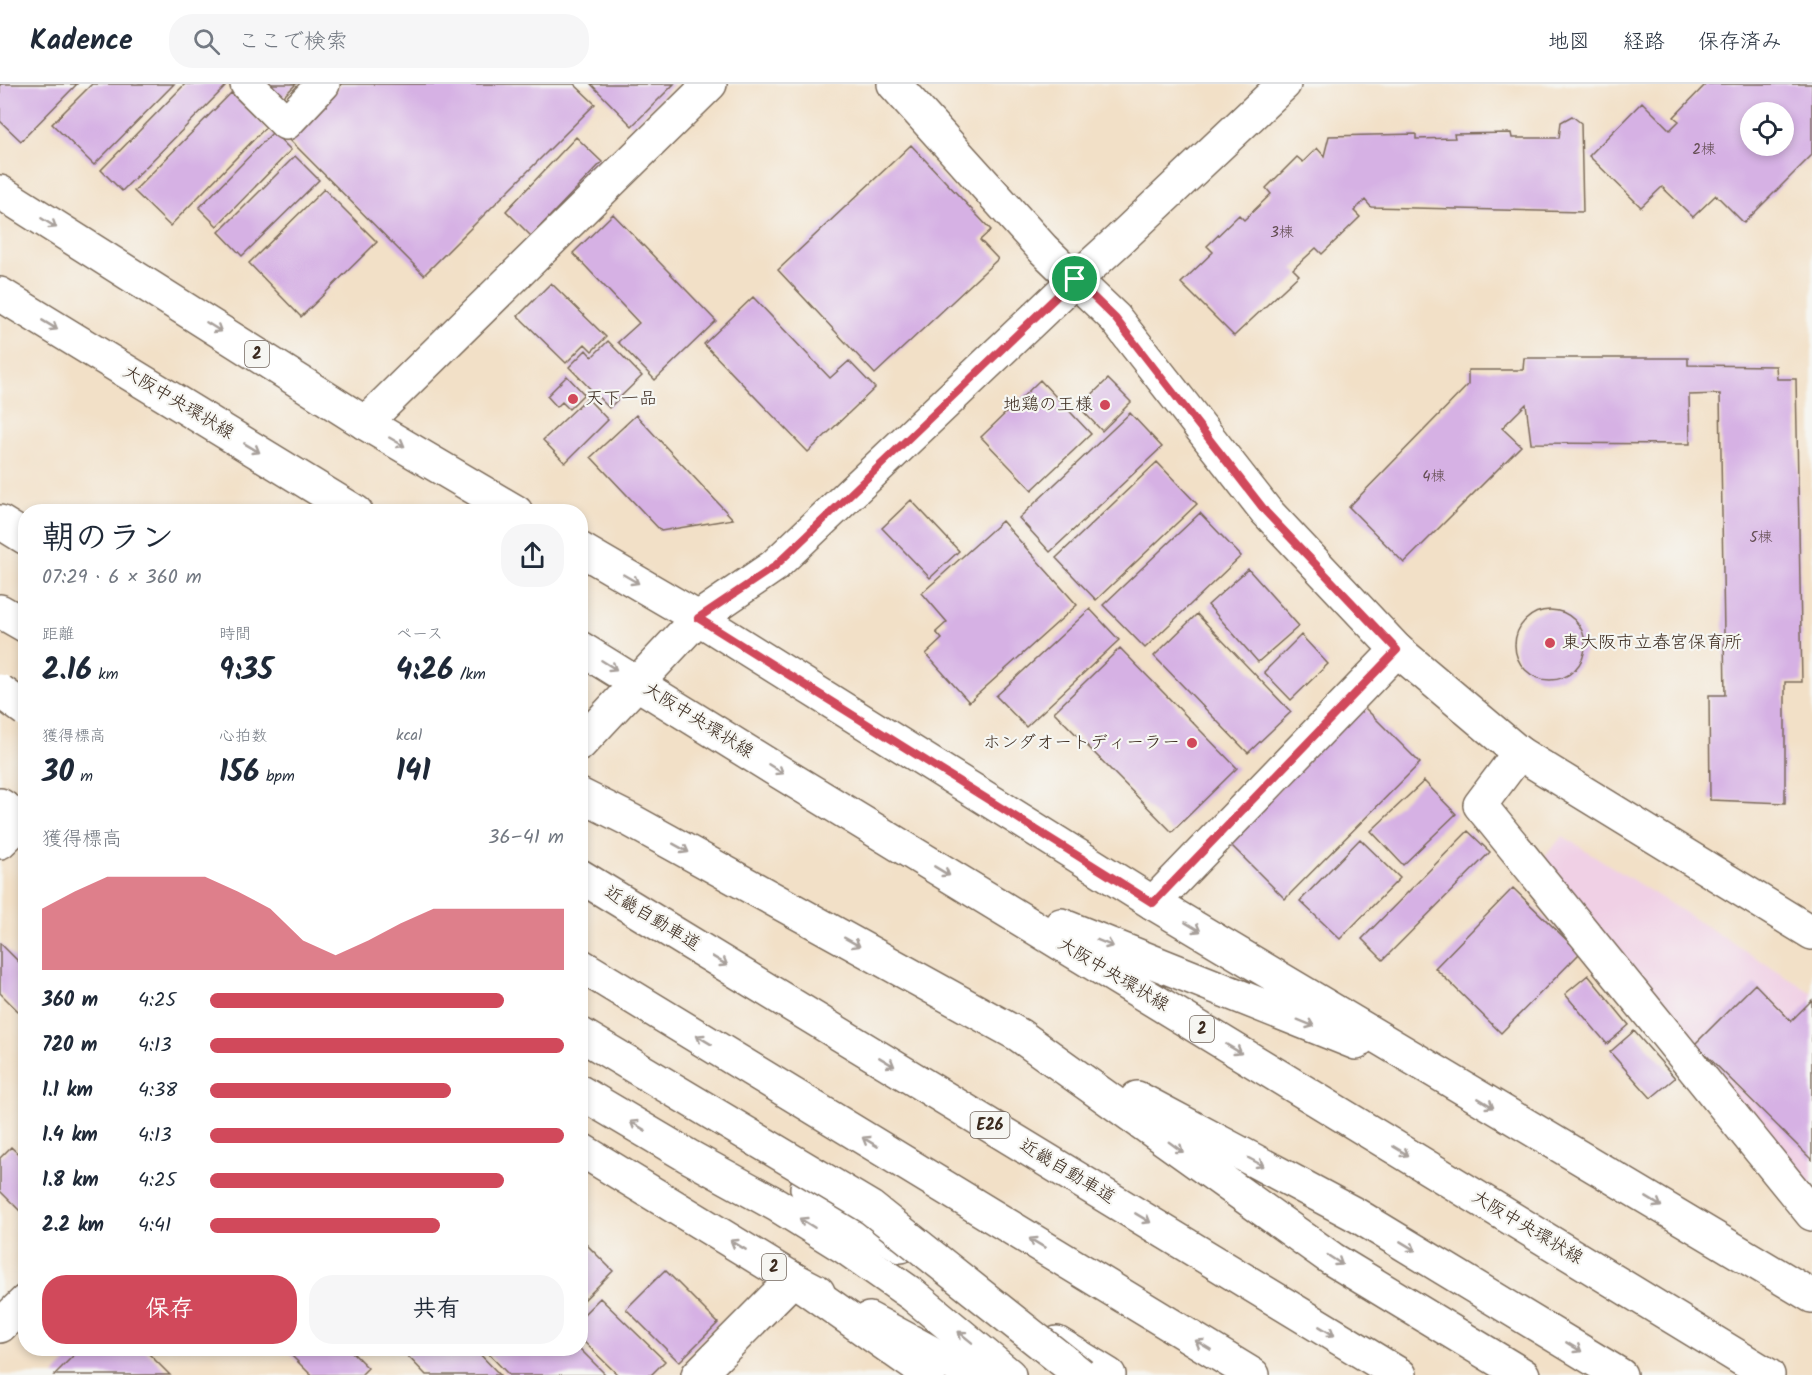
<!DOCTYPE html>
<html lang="ja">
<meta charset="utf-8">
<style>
body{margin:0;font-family:Kalam,"Klee One",sans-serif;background:#f6f6f7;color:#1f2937;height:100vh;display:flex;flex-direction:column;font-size:22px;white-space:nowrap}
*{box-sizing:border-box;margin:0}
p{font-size:20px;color:#747a83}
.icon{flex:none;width:33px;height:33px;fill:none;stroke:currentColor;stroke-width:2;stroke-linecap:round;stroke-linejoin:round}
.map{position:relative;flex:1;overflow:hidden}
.details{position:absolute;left:18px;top:420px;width:570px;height:852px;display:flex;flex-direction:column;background:#fff;border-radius:24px;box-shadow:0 3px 9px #0003}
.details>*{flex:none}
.controls{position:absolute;left:1740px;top:18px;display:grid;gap:12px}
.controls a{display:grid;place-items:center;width:54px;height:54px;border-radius:50%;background:#fff;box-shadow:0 3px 9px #0003;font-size:30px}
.pin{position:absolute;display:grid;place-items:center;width:51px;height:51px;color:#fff;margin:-26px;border:3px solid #fff;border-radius:50%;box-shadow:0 2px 6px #0007}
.round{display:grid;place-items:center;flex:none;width:63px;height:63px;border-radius:24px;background:#f6f6f7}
.headline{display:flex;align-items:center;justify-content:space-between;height:102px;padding:0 24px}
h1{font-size:33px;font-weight:700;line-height:45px}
.stats{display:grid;grid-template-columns:repeat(3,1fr);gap:9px;height:102px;padding:6px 24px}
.stats div{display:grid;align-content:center}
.stats b{font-size:30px;font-weight:700}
.stats small{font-size:16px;font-weight:400}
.stats p{font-size:16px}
.chart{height:168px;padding:12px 24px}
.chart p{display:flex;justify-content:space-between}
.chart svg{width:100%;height:108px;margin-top:6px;fill:#d1495b;opacity:.7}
.button{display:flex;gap:12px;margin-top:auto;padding:12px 24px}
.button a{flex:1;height:69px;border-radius:24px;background:#d1495b;color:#fff;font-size:24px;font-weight:700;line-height:69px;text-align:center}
.button a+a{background:#f6f6f7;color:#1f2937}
ul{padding:0 24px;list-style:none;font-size:20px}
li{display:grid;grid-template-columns:96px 72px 1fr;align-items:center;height:45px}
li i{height:15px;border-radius:8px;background:#d1495b}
header{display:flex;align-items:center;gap:36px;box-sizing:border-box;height:84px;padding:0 30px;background:#fff;border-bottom:2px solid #e0e1e3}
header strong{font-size:28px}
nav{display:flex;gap:33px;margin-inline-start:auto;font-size:21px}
.search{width:420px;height:54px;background:#f6f6f7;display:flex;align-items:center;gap:15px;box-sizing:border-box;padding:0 21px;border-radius:24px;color:#747a83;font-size:22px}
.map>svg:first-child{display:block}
.built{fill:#f0d0e5}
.building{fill:#d6b1e4;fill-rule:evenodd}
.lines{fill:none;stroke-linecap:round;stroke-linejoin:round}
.minor-casing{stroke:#7b6a59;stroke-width:36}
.tertiary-casing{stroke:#7b6a59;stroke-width:36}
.primary-casing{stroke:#7b6a59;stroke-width:36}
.trunk-casing{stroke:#7b6a59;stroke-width:36}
.motorway-casing{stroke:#7b6a59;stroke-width:36}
.minor{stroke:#fff;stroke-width:33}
.tertiary{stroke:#fff;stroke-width:33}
.primary{stroke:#fff;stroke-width:33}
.trunk{stroke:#fff;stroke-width:33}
.motorway{stroke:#fff;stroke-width:33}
.motorway-bridge-casing{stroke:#7b6a59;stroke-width:36;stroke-linecap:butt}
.motorway-bridge{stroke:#fff;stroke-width:33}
.oneway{stroke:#a79f9a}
.route-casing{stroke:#fff;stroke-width:12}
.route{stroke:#d1495b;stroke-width:8}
.poi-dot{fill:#d1495b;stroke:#f6f6f2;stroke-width:2}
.labels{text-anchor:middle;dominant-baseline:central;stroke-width:4.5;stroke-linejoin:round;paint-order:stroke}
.number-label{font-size:15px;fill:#624c50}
.shield{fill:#f6f6f2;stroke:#73675e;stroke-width:1.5}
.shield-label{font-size:16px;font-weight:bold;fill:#3b2a1e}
.poi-label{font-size:18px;fill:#3b2a1e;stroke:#f6f6f2;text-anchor:start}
.street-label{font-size:18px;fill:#3b2a1e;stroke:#f6f6f2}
</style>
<header>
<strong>Kadence</strong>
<div class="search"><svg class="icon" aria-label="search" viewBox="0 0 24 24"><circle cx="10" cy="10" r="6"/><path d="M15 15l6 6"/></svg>ここで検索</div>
<nav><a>地図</a><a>経路</a><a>保存済み</a></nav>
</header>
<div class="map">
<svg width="1812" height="1291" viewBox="0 0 1812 1291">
<rect width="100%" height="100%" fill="#f6f6f2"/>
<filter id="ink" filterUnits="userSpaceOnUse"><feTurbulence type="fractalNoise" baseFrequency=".0167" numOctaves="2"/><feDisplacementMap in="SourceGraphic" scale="12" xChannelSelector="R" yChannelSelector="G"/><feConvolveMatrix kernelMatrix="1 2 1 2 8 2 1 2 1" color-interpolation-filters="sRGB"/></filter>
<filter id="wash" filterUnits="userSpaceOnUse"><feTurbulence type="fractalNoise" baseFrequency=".008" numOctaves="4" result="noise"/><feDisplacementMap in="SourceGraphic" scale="24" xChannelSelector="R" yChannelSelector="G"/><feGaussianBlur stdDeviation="1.35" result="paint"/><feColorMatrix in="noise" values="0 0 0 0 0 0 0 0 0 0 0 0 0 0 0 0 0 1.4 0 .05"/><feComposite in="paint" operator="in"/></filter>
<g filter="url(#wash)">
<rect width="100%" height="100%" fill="#f2e0c7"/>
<!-- built -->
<path class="built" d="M1563,752L1812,909V1109L1540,777Z"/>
<g id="blocks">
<!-- building -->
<path class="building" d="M0,0H77L21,57L0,37Z
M92,0H174L94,81L52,40Z
M185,0H222L225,3L122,107L101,86Z
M260,0H296L278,18Z
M342,0H574L595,20L424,191L288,54Z
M591,0H674L632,42Z
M1706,0H1812V71L1744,139L1716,111L1693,133L1662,103L1641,123L1589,72L1642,18L1670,46L1679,37L1674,33ZM1750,28H1784V62H1750Z
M231,9L266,43L170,142L134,107Z
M1572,32L1581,39L1583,128L1371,123L1365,116L1354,127L1360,133L1322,170L1316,164L1293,185L1299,191L1234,252L1181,199L1213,168L1207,162L1239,131L1244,136L1271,110L1266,104L1297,73L1303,78L1317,64L1324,72L1329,52L1416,50V55L1455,54L1454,50L1511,49L1512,54H1559L1561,38Z
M273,48L291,66L217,142L199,124Z
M576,53L602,78L531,152L506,127Z
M911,61L991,146L980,156L998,175L875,290L778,186Z
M295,72L319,96L242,172L219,148Z
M324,105L377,158L301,233L249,179Z
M613,130L716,237L655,296L618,258L639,239L573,169Z
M551,199L606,253L592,267L585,260L566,279L518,232Z
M753,213L830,294L849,277L875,304L808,368L704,260Z
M608,257L642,292L609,324L569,283L586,266L592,273Z
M1524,274H1688V281L1776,282L1777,295H1796L1802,598H1785V719L1710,716L1709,611H1725L1720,310L1689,311L1690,360L1531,359L1526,320L1502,344L1521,362L1404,479L1349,423L1468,301V286H1523Z
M567,292L584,310L569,325L562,318L557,323L547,312Z
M1108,295L1131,318L1102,347L1079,323Z
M1040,296L1091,350L1032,406L981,353Z
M587,314L608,336L565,379L543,356Z
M1130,329L1162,363L1050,468L1019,434Z
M636,331L733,435L661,447L591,373Z
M1157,378L1197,420L1096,516L1056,474Z
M911,416L959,467L930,494L882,444Z
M1200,429L1241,472L1145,564L1103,521Z
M1002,437L1077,521L969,618L926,570L942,555L936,548L947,538L922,509Z
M1248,485L1299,542L1258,578L1208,521Z
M1090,525L1119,556L1026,643L996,612Z
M1515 561a35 35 0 1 1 70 0a35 35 0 1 1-70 0Z
M1197,530L1291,628L1248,669L1154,572Z
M1301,551L1328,580L1291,616L1264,588Z
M1120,564L1237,684L1172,748L1054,628Z
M1362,621L1420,679L1285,815L1227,757Z
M1424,697L1456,730L1403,781L1371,747Z
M1468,747L1490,768L1383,876L1362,855Z
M1360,755L1400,794L1340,855L1300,817Z
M1513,804L1580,869L1501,949L1435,884Z
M0,859L26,885V935L0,909Z
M1588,891L1629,941L1607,960L1565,910Z
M1755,900L1791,937L1812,916V1076L1695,960Z
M1634,947L1675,994L1651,1014L1610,968Z
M11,1063L26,1077V1133L0,1107V1074Z
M582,1156L613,1187L580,1220V1158Z
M665,1186L718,1239L679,1278L626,1225Z
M600,1214L665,1277L651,1291H618L580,1254V1234Z
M81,1264H143L170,1291H54Z
M284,1264H348L368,1284L361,1291H311Z
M400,1264H474L500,1291H426Z
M483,1264H579L606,1291H509Z"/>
</g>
</g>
<g filter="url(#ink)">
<use href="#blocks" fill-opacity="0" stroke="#7b6a59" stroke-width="1.5"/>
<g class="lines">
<!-- minor casing -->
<g class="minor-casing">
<path id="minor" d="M247,0L286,39L323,0
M894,0L1043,165L1075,196
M365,339L710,0
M1519,669L1480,721L1812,1130
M0,758L23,736
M1153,819L1397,566
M698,1291L793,1195"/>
</g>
<!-- tertiary casing -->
<g class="tertiary-casing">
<path id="tertiary" d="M1075,196L1115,234L1266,427L1397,566L1519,669L1812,849
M580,660L698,534L774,482L1075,196L1119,156L1284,0
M0,1242L26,1217"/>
</g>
<!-- primary casing -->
<g class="primary-casing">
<path id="primary" d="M0,108L365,339L516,428
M0,210L356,428
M580,465L698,534L1153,819L1812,1212
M580,564L778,687L1768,1291
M0,721L26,738
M1061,841L1356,959
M580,1065L793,1195L818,1208
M807,1104L901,1162
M869,1235L973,1291
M1057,1259L1109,1291"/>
</g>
<!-- trunk casing -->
<g class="trunk-casing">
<path id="trunk" d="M793,1195L929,1291"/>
</g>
<!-- motorway casing -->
<g class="motorway-casing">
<path id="motorway" d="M0,438L26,454
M0,527L26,542
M580,711L630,736L1019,951L1332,1175L1523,1291
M580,792L1400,1291
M580,881L1253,1291
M580,1008L688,1072L777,1121L846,1164L913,1211L1009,1291
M1137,1014L1358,1132L1620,1291"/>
</g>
<!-- minor -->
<use href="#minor" class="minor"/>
<!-- tertiary -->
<use href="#tertiary" class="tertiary"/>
<!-- primary -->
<use href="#primary" class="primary"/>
<!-- trunk -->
<use href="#trunk" class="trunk"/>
<!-- motorway -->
<use href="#motorway" class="motorway"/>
<!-- motorway-bridge casing -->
<g class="motorway-bridge-casing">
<path id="motorway-bridge" d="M0,607L26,626
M580,950L871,1124L1081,1291"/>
</g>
<!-- motorway-bridge -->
<use href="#motorway-bridge" class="motorway-bridge"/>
</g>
<!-- one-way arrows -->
<defs><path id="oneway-shaft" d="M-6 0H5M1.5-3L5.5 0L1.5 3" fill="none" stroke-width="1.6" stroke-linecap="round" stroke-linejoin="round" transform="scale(1.5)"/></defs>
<g class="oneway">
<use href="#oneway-shaft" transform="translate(49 139) rotate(32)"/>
<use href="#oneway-shaft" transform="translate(50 241) rotate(31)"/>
<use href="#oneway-shaft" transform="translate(214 243) rotate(32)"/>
<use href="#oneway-shaft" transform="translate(397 358) rotate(30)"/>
<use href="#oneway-shaft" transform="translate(252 364) rotate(31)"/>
<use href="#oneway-shaft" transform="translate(631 495) rotate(30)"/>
<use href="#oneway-shaft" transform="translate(609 581) rotate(32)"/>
<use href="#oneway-shaft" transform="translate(776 685) rotate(32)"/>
<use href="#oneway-shaft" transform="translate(681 764) rotate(29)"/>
<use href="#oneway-shaft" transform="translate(942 787) rotate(31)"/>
<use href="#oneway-shaft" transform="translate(1193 843) rotate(31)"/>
<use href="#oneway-shaft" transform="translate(852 858) rotate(29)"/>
<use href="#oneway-shaft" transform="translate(1105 859) rotate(22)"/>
<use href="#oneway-shaft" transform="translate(720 877) rotate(31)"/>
<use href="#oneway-shaft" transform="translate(1306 939) rotate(22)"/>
<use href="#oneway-shaft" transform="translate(704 956) rotate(-149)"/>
<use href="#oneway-shaft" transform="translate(1234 965) rotate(31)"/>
<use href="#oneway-shaft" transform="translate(887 978) rotate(31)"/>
<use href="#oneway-shaft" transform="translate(1486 1019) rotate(31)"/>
<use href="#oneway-shaft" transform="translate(638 1042) rotate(-149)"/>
<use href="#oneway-shaft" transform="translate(870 1058) rotate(-149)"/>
<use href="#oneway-shaft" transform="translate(1176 1063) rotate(36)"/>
<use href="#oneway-shaft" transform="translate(1401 1067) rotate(31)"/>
<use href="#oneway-shaft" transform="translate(1256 1078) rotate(28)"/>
<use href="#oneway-shaft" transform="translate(1654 1118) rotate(31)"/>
<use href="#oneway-shaft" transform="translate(1143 1134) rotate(31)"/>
<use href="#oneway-shaft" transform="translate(807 1139) rotate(-148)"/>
<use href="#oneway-shaft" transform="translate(1037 1159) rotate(-149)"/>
<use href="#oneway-shaft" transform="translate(738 1161) rotate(-149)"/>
<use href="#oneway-shaft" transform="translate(1408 1162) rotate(31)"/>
<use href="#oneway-shaft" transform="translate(1335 1176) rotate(33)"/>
<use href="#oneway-shaft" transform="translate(1327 1247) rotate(31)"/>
<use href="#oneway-shaft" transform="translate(965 1253) rotate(-141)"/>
<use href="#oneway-shaft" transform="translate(1203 1261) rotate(-149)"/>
<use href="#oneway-shaft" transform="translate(1574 1263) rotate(31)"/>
</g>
</g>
<g class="lines" filter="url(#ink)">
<!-- route casing -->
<g class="route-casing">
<path id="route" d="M1075,195L1115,234L1266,428L1397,566L1153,819L698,534L774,483Z"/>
</g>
<!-- route -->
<use href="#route" class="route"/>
</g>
<!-- markers -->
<g class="poi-dot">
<circle cx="573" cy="315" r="6"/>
<circle cx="1105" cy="321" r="6"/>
<circle cx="1550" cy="559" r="6"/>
<circle cx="1192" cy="659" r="6"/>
</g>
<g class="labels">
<!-- number labels -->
<g class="number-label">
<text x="1704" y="66">2棟</text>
<text x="1282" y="149">3棟</text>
<text x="1434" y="393">4棟</text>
<text x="1761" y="454">5棟</text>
</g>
<!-- shield labels -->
<g class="shield">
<rect x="245" y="257" width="24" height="26" rx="4.5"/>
<rect x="1190" y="932" width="24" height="26" rx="4.5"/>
<rect x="970.5" y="1028" width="39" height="26" rx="4.5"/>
<rect x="762" y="1170" width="24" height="26" rx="4.5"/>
</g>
<g class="shield-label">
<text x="257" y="270">2</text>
<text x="1202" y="945">2</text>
<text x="990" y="1041">E26</text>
<text x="774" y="1183">2</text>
</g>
<!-- poi labels -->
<g class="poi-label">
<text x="585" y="315">天下一品</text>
<text x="1093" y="321" text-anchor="end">地鶏の王様</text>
<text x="1562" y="559">東大阪市立春宮保育所</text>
<text x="1180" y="659" text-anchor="end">ホンダオートディーラー</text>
</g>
<!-- street labels -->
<g class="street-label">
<text transform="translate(178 319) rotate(31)">大阪中央環状線</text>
<text transform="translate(698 637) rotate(32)">大阪中央環状線</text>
<text transform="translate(652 835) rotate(31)">近畿自動車道</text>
<text transform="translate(1113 891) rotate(31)">大阪中央環状線</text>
<text transform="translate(1067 1088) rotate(31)">近畿自動車道</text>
<text transform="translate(1527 1144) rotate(31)">大阪中央環状線</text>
</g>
</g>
</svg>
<div class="controls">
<a><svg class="icon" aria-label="locate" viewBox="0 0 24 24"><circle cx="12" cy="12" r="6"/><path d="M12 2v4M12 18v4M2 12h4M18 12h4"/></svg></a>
</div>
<div class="pin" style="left:1075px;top:195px;background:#1e9e55"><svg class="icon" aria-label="arrive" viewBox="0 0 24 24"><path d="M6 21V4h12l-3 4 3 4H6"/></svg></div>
<section class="details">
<div class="headline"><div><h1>朝のラン</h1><p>07:29 · 6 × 360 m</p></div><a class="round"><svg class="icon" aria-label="share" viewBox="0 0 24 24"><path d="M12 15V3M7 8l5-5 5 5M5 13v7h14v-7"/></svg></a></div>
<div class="stats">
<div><p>距離</p><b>2.16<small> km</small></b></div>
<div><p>時間</p><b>9:35</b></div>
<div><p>ペース</p><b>4:26<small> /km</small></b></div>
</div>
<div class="stats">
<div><p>獲得標高</p><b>30<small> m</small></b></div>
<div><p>心拍数</p><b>156<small> bpm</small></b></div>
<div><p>kcal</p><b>141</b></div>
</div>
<div class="chart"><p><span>獲得標高</span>36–41 m</p>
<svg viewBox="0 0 160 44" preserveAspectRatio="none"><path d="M0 44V19L10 12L20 6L30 6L40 6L50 6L60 12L70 19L80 32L90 38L100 32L110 25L120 19L130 19L140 19L150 19L160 19V44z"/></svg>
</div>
<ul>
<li><b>360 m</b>4:25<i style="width:83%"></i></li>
<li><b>720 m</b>4:13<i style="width:100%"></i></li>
<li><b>1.1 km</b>4:38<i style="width:68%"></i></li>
<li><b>1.4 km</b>4:13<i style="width:100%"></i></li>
<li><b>1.8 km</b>4:25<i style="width:83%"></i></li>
<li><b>2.2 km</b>4:41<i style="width:65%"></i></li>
</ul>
<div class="button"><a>保存</a><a>共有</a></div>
</section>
</div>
